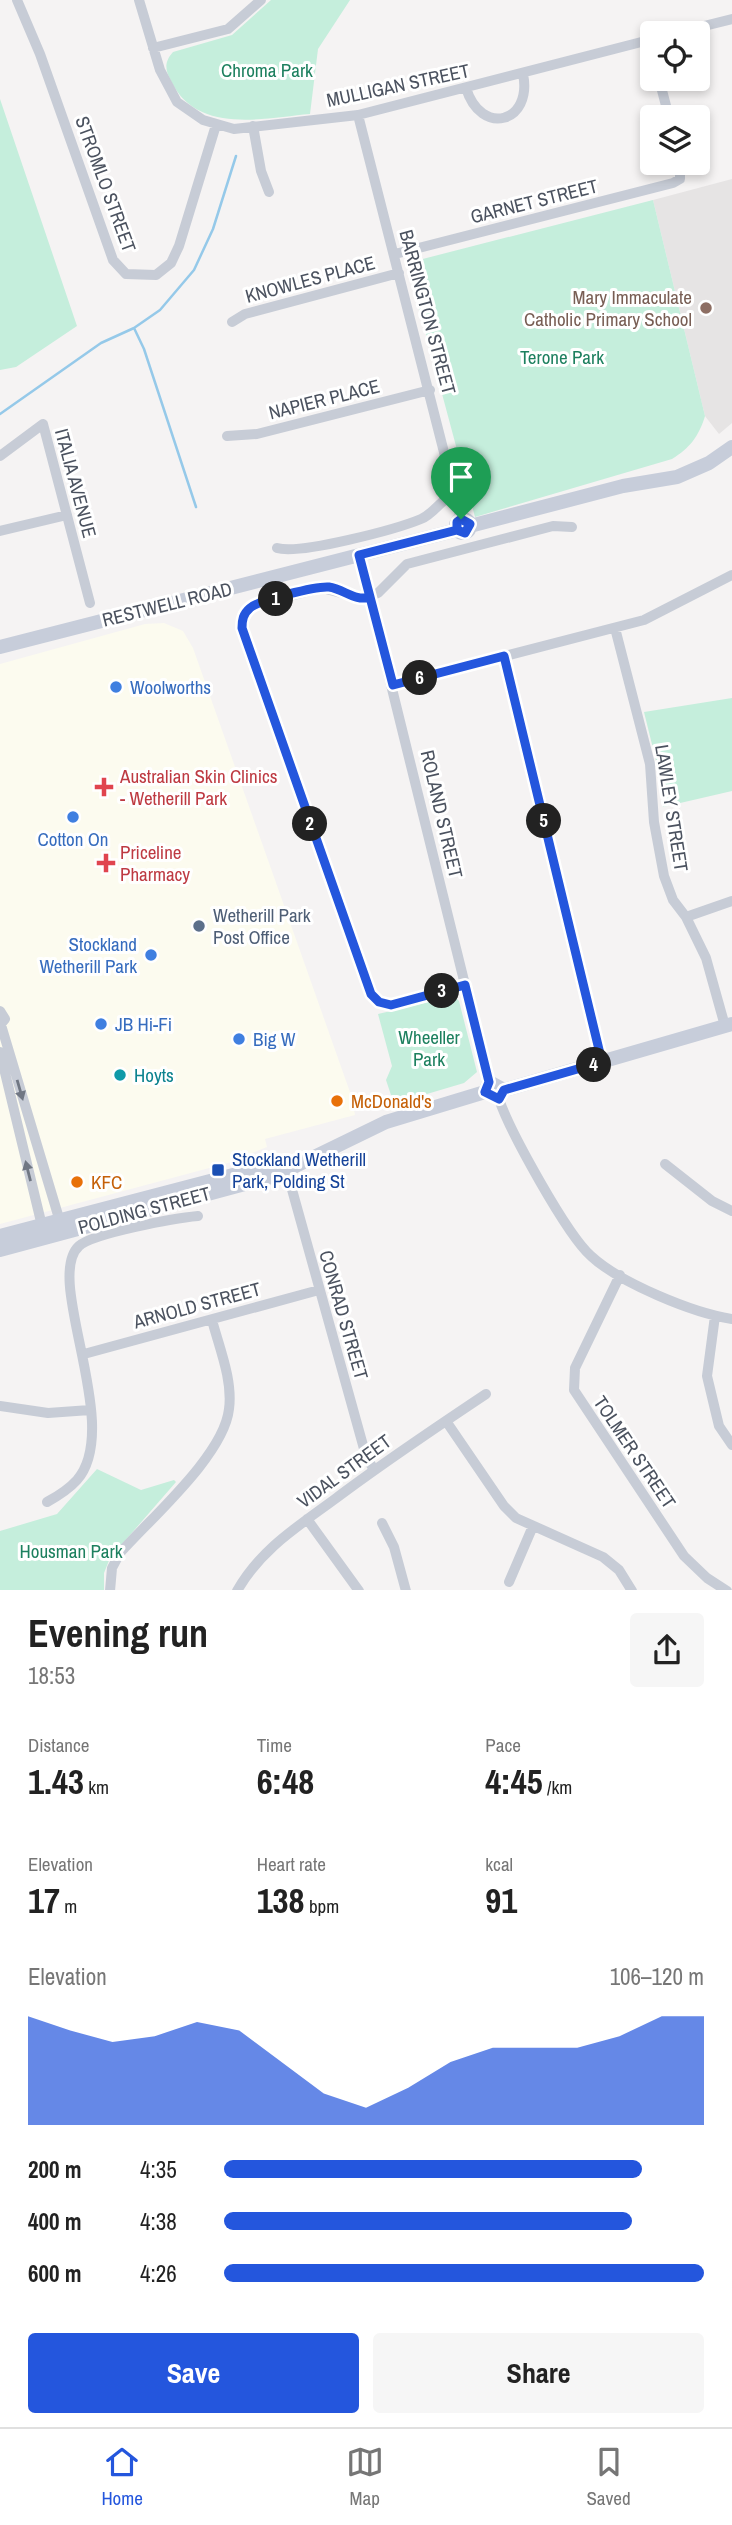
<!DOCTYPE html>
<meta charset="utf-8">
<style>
body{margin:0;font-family:"Archivo Narrow",sans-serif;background:#f6f6f6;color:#222;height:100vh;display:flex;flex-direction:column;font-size:26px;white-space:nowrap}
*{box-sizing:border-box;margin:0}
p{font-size:23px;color:#767676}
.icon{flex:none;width:38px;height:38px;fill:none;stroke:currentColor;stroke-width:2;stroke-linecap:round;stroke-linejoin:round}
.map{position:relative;height:1590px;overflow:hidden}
.side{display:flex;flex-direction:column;background:#fff;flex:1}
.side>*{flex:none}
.tools{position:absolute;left:640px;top:21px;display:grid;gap:14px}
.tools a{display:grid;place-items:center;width:70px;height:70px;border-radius:7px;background:#fff;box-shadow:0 4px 10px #0003;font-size:35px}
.pin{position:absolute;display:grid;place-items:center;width:60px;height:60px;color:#fff;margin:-72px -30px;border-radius:50% 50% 50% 0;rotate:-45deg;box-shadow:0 0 7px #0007}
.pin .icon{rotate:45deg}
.km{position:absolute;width:35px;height:35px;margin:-18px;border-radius:50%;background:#222;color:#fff;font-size:19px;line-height:35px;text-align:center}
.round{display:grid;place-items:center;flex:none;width:74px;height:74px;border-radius:7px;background:#f6f6f6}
.head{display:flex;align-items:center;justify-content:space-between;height:119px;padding:0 28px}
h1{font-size:38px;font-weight:800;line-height:52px}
.stats{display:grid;grid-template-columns:repeat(3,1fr);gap:10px;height:119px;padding:7px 28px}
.stats div{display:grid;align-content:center}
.stats b{font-size:35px;font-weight:800}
.stats small{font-size:19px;font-weight:400}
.stats p{font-size:19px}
.chart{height:196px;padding:14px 28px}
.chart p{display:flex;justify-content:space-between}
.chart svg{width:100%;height:126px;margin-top:7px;fill:#2456dd;opacity:.7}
.action{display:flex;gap:14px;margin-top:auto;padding:14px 28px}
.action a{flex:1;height:80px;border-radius:7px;background:#2456dd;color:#fff;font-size:28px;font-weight:800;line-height:80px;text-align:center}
.action a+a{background:#f6f6f6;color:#222}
ul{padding:0 28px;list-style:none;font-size:23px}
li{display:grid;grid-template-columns:112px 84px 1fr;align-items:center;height:52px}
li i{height:18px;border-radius:9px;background:#2456dd}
.menu{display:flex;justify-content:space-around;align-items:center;height:98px;border-top:2px solid #e0e0e0;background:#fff;font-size:19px;color:#767676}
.menu a{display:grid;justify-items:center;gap:4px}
.menu .on{color:#2456dd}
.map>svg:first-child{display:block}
.commercial{fill:#fcfbef}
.education{fill:#e6e4e4}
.green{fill:#c5eedc}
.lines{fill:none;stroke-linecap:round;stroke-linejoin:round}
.stream{stroke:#95c9e9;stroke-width:2.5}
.street{stroke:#c7ccd6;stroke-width:10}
.secondary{stroke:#c7cdda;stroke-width:14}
.oneway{fill:#707783}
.route-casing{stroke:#fff;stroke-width:14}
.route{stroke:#2456dd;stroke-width:9}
.education-dot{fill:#8d6e63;stroke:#fff;stroke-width:2.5}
.shop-dot{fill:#3f7fe0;stroke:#fff;stroke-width:2.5}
.health-dot{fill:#e0444e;stroke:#fff;stroke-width:2.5}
.service-dot{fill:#5c6f8a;stroke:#fff;stroke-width:2.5}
.culture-dot{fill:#0f9aa8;stroke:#fff;stroke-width:2.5}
.food-dot{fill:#e8710a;stroke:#fff;stroke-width:2.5}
.transit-dot{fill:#1a4fb4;stroke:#fff;stroke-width:2.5}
.labels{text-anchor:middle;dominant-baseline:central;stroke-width:6;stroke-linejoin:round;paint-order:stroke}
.park-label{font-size:19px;fill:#1d805f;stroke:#fff}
.street-label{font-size:19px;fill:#4b525f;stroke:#fff}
.education-label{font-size:19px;fill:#785e54;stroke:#fff;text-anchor:end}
.shop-label{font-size:19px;fill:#366cbe;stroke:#fff;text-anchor:start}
.health-label{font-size:19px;fill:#be3a42;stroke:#fff;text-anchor:start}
.service-label{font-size:19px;fill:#4e5e75;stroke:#fff;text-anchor:start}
.culture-label{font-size:19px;fill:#0d838f;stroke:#fff;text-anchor:start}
.food-label{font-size:19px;fill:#c56008;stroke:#fff;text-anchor:start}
.transit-label{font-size:19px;fill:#164399;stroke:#fff;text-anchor:start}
</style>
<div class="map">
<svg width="732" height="1591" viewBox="0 0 732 1591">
<rect width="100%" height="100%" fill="#f5f3f3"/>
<!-- commercial -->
<path class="commercial" d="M164,623L183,631L193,648L351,1095L355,1115L265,1139L267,1147L228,1163L0,1224V664L145,624Z"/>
<!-- education -->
<path class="education" d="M732,179V423L719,434L705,416L653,200Z"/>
<!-- green -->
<path class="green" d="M271,0H350L318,49L310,114C264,118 197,135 171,81C165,70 164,62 173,52L232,35Z
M0,99L77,326L16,367L0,370Z
M653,200L705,416C699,436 690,448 672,459L475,517L407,263Z
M732,698V791L663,807L662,785L644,712Z
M454,996L459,1001L477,1072L464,1083L400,1102L393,1101L386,1080L392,1066L378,1014Z
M97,1469L141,1490L174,1480L176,1482L110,1558L104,1573V1590H0V1531L57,1514Z"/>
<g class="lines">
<!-- stream -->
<path class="stream" d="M134,328L144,349L196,507
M0,414L101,343L134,328L160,310L194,270L213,229L236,156"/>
<!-- street -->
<path class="street" d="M17,0L40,54L113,260L126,274L156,275L171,263L179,246L216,125
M139,0L160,70L177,102L203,120L234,129L358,115L653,39
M676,33L732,19
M649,40L653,55
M153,48L228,29L261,0
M659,79L669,117
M466,88C481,137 533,123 523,74
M358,115L461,519
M253,126L261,171L269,192
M395,254L673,183L680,179V163
M232,322L245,314L399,273
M227,436L257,434L430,390
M0,456L43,424L90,603
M0,531L67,515
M277,548C300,555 397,529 421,519C435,513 440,499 456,494
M359,555L489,1082
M615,628L650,764L654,822L664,876L673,900L686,917L706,958L725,1026
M504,656L602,1062
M393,685L644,620L732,575
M686,917L732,901
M465,985L391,1005L379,1002L371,994L244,634C241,620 244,610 258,604L322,588L364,599L378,593L407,564L553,526L572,527
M0,1011L5,1019L0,1025
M1,1025L61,1225
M0,1052L43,1230
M499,1099C509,1130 567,1235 591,1256C620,1283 693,1313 732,1319
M665,1164L712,1201L732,1211
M286,1168L366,1456L374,1470
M620,1275L575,1368L574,1390L684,1556L707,1578L727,1591
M715,1316L707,1376L719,1426L732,1445
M84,1354L319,1290
M0,1406L48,1413L90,1410
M446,1421L504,1506L516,1518L603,1557L619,1570L632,1591
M47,1502C58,1496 69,1489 77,1480C124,1426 43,1279 79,1246C93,1233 176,1218 198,1216
M307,1519L359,1591
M382,1523L394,1547L406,1591
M509,1582L533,1526
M110,1591L112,1568L120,1553C151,1518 224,1455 229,1409C233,1380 219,1347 212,1320
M237,1591C261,1549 297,1527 335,1499C384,1462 435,1428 486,1394"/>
<!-- secondary -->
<path class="secondary" d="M456 526a7 7 0 1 1 14 0a7 7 0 1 1-14 0Z
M470,526L623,486L677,477L709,463L732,447
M0,647L457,530
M504,1090L732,1024
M485,1092L489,1082L504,1090
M0,1236L271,1165L286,1168
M0,1250L275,1176L386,1122L485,1092"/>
</g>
<!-- one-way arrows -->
<defs><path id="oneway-solid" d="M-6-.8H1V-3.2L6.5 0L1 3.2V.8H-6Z" transform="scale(1.75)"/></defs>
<g class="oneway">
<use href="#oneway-solid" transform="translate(20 1090) rotate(74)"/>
<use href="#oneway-solid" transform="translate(28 1171) rotate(-104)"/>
</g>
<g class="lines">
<!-- route casing -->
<g class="route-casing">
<path id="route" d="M461,519L457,522V530L359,555L370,597C355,602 344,589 329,587C316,586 259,600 250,608C243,614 242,620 242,628L371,994L379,1002L391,1005L465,985L489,1082L485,1092L499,1099L504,1090L602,1062L504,656L393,685C382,642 370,598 359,555L457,530L465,533L470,524L461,519"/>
</g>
<!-- route -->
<use href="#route" class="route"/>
</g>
<!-- markers -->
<circle class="education-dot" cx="706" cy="308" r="7"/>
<g class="shop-dot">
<circle cx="116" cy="687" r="7"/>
<circle cx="73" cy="817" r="7"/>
<circle cx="151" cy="955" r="7"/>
<circle cx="101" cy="1024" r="7"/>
<circle cx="239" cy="1039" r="7"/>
</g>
<g class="health-dot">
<path d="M100.5 776.5h7v7h7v7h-7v7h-7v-7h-7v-7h7z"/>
<path d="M102.5 852.5h7v7h7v7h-7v7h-7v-7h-7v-7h7z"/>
</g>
<circle class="service-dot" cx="199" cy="926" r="7"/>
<circle class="culture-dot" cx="120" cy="1075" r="7"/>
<g class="food-dot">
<circle cx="337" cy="1101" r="7"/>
<circle cx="77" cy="1182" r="7"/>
</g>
<rect class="transit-dot" x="211" y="1163" width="14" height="14" rx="3.5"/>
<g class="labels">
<!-- park labels -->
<g class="park-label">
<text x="267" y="70">Chroma Park</text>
<text x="562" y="357">Terone Park</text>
<text x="429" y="1037">Wheeller<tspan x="429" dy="22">Park</tspan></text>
<text x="71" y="1551">Housman Park</text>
</g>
<!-- street labels -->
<g class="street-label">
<text transform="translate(398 85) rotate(-12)">MULLIGAN STREET</text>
<text transform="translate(106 184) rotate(70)">STROMLO STREET</text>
<text transform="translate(534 201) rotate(-14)">GARNET STREET</text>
<text transform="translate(310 279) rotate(-15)">KNOWLES PLACE</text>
<text transform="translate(428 312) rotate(75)">BARRINGTON STREET</text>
<text transform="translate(324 399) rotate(-14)">NAPIER PLACE</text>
<text transform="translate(76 483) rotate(75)">ITALIA AVENUE</text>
<text transform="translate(167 604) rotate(-14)">RESTWELL ROAD</text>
<text transform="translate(672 808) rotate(81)">LAWLEY STREET</text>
<text transform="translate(442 814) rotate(77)">ROLAND STREET</text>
<text transform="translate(144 1210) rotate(-15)">POLDING STREET</text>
<text transform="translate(197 1305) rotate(-15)">ARNOLD STREET</text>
<text transform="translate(344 1315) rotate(74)">CONRAD STREET</text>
<text transform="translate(635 1452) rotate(56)">TOLMER STREET</text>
<text transform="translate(344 1471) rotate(-36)">VIDAL STREET</text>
</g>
<!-- education labels -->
<g class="education-label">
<text x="692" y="297">Mary Immaculate<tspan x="692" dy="22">Catholic Primary School</tspan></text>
</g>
<!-- shop labels -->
<g class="shop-label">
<text x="130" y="687">Woolworths</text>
<text x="73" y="839" text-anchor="middle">Cotton On</text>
<text x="137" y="944" text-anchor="end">Stockland<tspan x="137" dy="22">Wetherill Park</tspan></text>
<text x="115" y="1024">JB Hi-Fi</text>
<text x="253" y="1039">Big W</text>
</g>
<!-- health labels -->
<g class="health-label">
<text x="120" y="776">Australian Skin Clinics<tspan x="120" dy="22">- Wetherill Park</tspan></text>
<text x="120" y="852">Priceline<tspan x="120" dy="22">Pharmacy</tspan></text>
</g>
<!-- service labels -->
<g class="service-label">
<text x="213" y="915">Wetherill Park<tspan x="213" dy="22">Post Office</tspan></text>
</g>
<!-- culture labels -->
<g class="culture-label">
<text x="134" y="1075">Hoyts</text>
</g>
<!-- food labels -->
<g class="food-label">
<text x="351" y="1101">McDonald's</text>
<text x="91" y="1182">KFC</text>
</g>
<!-- transit labels -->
<g class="transit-label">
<text x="232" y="1159">Stockland Wetherill<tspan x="232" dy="22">Park, Polding St</tspan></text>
</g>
</g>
</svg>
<div class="tools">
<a><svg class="icon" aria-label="locate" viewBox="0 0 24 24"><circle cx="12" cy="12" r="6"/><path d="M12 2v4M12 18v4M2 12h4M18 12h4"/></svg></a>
<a><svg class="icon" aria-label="layers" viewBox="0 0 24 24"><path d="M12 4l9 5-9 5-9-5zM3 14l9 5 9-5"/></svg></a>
</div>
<div class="pin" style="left:461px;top:519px;background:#1e9e55"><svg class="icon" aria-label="arrive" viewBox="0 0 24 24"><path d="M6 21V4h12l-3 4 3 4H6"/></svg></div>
<b class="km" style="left:276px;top:599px">1</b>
<b class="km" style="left:310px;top:824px">2</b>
<b class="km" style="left:442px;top:991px">3</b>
<b class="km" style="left:594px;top:1065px">4</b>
<b class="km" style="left:544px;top:821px">5</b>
<b class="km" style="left:420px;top:678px">6</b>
</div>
<section class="side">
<div class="head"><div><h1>Evening run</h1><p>18:53</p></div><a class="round"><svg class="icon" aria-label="share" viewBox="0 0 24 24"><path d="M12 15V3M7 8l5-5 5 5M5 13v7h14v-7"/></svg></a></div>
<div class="stats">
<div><p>Distance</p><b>1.43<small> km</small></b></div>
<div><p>Time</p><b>6:48</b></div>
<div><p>Pace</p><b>4:45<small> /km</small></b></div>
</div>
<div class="stats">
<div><p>Elevation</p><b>17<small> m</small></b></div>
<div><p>Heart rate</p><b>138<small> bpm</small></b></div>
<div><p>kcal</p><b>91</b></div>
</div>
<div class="chart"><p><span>Elevation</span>106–120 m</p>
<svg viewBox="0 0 160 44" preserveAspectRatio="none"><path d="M0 44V6L10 11L20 15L30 13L40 8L50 11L60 22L70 33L80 38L90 31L100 22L110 17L120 17L130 17L140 13L150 6L160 6V44z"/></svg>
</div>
<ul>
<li><b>200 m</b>4:35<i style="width:87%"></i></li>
<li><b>400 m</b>4:38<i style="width:85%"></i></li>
<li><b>600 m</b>4:26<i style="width:100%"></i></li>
</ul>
<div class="action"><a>Save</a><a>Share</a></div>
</section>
<nav class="menu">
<a class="on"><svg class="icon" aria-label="home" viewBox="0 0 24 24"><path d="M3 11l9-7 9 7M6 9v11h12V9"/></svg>Home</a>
<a><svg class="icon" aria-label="map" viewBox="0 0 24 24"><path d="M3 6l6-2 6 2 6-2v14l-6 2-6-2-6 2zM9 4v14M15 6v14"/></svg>Map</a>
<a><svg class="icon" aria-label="saved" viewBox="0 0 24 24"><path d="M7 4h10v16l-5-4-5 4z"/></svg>Saved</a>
</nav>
